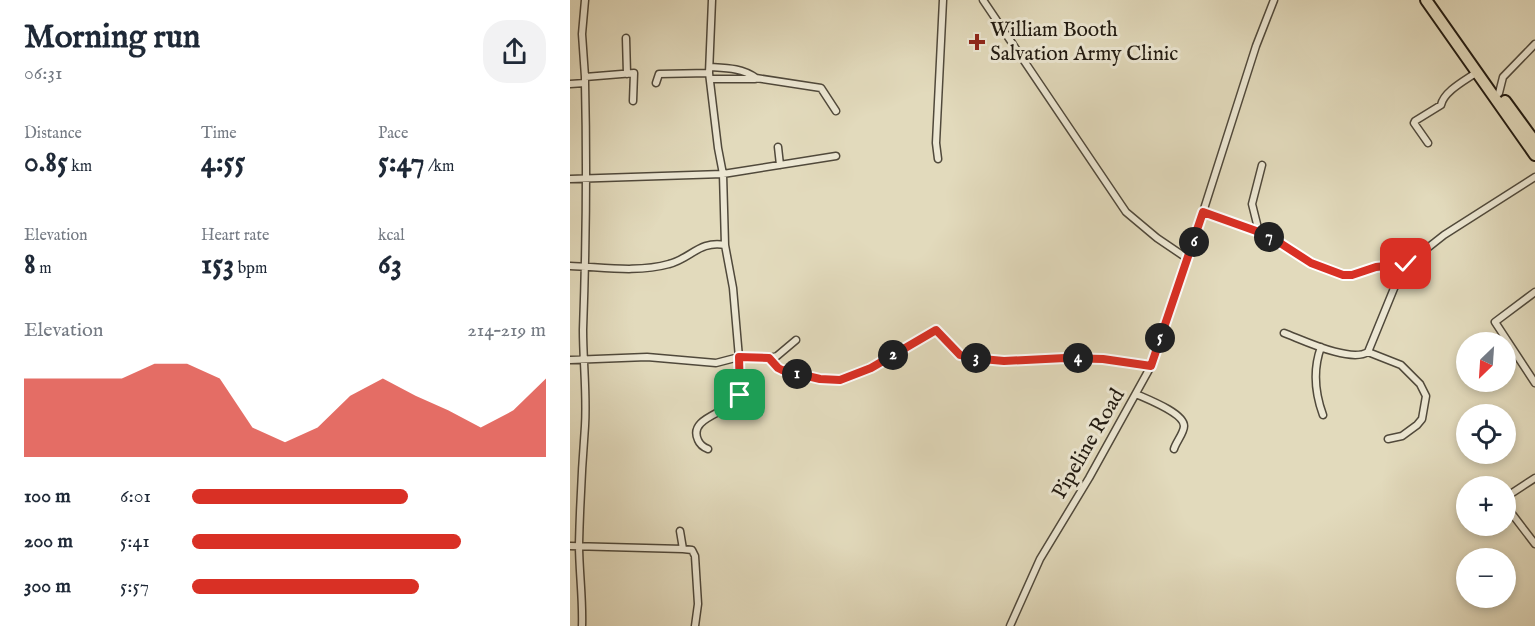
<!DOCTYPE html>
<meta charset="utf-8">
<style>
body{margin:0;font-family:"IM FELL English",serif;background:#f2f2f3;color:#1f2937;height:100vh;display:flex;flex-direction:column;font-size:22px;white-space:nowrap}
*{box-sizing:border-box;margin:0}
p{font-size:20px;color:#747a83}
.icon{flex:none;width:33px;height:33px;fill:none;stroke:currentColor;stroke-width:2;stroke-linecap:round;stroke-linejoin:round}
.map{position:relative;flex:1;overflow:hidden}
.details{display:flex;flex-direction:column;background:#fff;width:570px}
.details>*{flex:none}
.needle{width:39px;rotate:205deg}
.fabs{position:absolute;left:886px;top:332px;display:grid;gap:12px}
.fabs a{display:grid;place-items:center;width:60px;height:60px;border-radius:50%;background:#fff;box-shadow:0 3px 9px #0003;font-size:30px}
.pin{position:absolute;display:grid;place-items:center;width:51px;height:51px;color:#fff;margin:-26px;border-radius:12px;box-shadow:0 3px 9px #0006}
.km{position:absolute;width:30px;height:30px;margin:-15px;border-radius:50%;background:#222;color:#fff;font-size:16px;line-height:30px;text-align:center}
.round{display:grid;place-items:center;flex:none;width:63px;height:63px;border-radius:24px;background:#f2f2f3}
.summary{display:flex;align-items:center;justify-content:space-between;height:102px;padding:0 24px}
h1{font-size:33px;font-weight:800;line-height:45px}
.stats{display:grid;grid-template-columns:repeat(3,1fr);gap:9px;height:102px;padding:6px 24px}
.stats div{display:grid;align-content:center}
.stats b{font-size:30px;font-weight:800}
.stats small{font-size:16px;font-weight:400}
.stats p{font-size:16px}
.chart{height:168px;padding:12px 24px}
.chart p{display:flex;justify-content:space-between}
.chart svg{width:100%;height:108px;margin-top:6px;fill:#d93025;opacity:.7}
ul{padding:0 24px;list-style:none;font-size:20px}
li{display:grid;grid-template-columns:96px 72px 1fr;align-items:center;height:45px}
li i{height:15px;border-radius:8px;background:#d93025}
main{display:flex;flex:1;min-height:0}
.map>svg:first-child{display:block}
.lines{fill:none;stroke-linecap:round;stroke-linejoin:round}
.minor-casing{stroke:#50493b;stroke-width:9}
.primary-casing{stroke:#201910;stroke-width:14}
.minor{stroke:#ece7d3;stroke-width:6}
.primary{stroke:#e2dabc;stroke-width:10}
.route-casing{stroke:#fff;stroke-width:12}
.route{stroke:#d93025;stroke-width:8}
.poi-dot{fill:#8f2418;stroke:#ece7d3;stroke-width:2}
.labels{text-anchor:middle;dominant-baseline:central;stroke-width:6;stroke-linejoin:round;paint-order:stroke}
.poi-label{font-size:21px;fill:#201910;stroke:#ece7d3;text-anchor:start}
.street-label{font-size:21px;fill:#201910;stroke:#ece7d3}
</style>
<main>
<section class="details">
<div class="summary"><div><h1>Morning run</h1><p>06:31</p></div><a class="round"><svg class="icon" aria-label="share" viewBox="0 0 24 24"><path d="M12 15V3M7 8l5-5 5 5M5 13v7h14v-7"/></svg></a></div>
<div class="stats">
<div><p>Distance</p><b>0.85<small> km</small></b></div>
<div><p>Time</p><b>4:55</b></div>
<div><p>Pace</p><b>5:47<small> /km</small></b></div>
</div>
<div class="stats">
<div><p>Elevation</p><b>8<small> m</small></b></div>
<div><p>Heart rate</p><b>153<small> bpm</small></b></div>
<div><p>kcal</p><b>63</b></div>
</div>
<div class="chart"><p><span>Elevation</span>214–219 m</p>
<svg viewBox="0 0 160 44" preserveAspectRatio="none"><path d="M0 44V12L10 12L20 12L30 12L40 6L50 6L60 12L70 32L80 38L90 32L100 19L110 12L120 19L130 25L140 32L150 25L160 12V44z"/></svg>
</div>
<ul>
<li><b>100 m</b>6:01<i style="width:61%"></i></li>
<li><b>200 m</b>5:41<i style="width:76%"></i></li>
<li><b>300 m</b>5:57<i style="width:64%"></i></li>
</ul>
</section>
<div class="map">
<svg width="965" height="626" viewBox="0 0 965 626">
<rect width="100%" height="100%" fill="#e2dabc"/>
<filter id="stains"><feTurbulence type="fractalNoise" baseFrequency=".00333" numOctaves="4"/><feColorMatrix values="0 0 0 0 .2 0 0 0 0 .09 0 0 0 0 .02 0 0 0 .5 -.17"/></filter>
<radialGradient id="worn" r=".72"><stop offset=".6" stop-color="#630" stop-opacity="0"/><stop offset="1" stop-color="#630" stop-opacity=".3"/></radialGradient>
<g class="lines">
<!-- minor casing -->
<g class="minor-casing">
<path id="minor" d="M15,0L12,34L15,77
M413,0L556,212L587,238L618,259
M56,38L57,74
M140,67C157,68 172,68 186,78L251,88L266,111
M140,79H185
M86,83L89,74L139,73
M0,84L15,83V77L64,73L63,101
M929,93L933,77L965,44
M858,143L844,123L845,121L871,105C874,91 896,80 907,72
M208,147L210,165
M368,159L366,143L373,0
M0,179L153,174L266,156
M633,212L689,232L707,241L741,263L773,275H782L806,267L836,265
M689,232L682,204L692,165
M0,266C32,267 67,273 99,264C120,259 130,240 155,245
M965,292L925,322L965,383
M714,333C733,340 780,363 798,352L827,281L836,265L874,235L965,177
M751,347C743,369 745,393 753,415
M798,352L831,365L850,384L856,396L852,419L847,425L832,436L818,439
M199,358L208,368L212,370L250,379L270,380L301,367L366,330L390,355L401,358L433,361L495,358L533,359L581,366
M0,360L77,357L146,363L169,357L199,358L207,356L226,340
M566,394C577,399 614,413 614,426C614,433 606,442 604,449
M138,449C133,447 130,445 128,440C117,416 163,413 170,395C171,392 170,385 171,381L163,288L155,245L153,174L148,148L139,73L142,0
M936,497L965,478
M936,506L965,544
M110,531L113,549L122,550L125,556L128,604L125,626
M0,546L113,549
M12,626C13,599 9,571 9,544C10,505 12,465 15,426C17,394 13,361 13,330C16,247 17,166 15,83
M440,626L470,559L519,478L581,366L618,259L686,46L704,0"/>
</g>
<!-- primary casing -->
<g class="primary-casing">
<path id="primary" d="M856,0L965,155
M935,101L965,142"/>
</g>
<!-- minor -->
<use href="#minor" class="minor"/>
<!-- primary -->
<use href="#primary" class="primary"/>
</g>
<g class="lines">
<!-- route casing -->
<g class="route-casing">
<path id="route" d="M170,395L169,357L199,358L208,368L212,370L250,379L270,380L301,368L366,330L390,355L401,358L434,361L495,358L533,359L581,366L633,212L689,232L707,241L741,263L773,275H782L806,267L836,264"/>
</g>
<!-- route -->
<use href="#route" class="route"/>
</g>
<!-- markers -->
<path class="poi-dot" d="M404 33h6v6h6v6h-6v6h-6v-6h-6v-6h6z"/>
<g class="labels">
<!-- poi labels -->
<g class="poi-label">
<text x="420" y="30">William Booth<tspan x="420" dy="24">Salvation Army Clinic</tspan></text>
</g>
<!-- street labels -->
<g class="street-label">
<text transform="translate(519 444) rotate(-60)">Pipeline Road</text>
</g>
</g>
<rect width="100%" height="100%" filter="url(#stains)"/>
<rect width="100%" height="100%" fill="url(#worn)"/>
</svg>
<div class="fabs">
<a><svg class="needle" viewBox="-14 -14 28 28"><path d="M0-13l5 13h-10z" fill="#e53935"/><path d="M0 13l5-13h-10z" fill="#747a83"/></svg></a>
<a><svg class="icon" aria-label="locate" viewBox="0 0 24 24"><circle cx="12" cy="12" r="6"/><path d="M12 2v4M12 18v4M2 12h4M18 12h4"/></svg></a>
<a>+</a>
<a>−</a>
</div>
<div class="pin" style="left:170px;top:395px;background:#1e9e55"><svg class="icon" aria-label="arrive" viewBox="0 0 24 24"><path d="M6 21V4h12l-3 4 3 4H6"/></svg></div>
<div class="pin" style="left:836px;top:264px;background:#d93025"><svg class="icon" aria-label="check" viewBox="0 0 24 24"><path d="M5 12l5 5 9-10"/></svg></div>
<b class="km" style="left:227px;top:374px">1</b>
<b class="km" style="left:323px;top:355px">2</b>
<b class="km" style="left:406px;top:358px">3</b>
<b class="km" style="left:508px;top:358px">4</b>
<b class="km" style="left:590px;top:338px">5</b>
<b class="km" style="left:624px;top:242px">6</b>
<b class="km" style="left:699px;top:237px">7</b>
</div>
</main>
